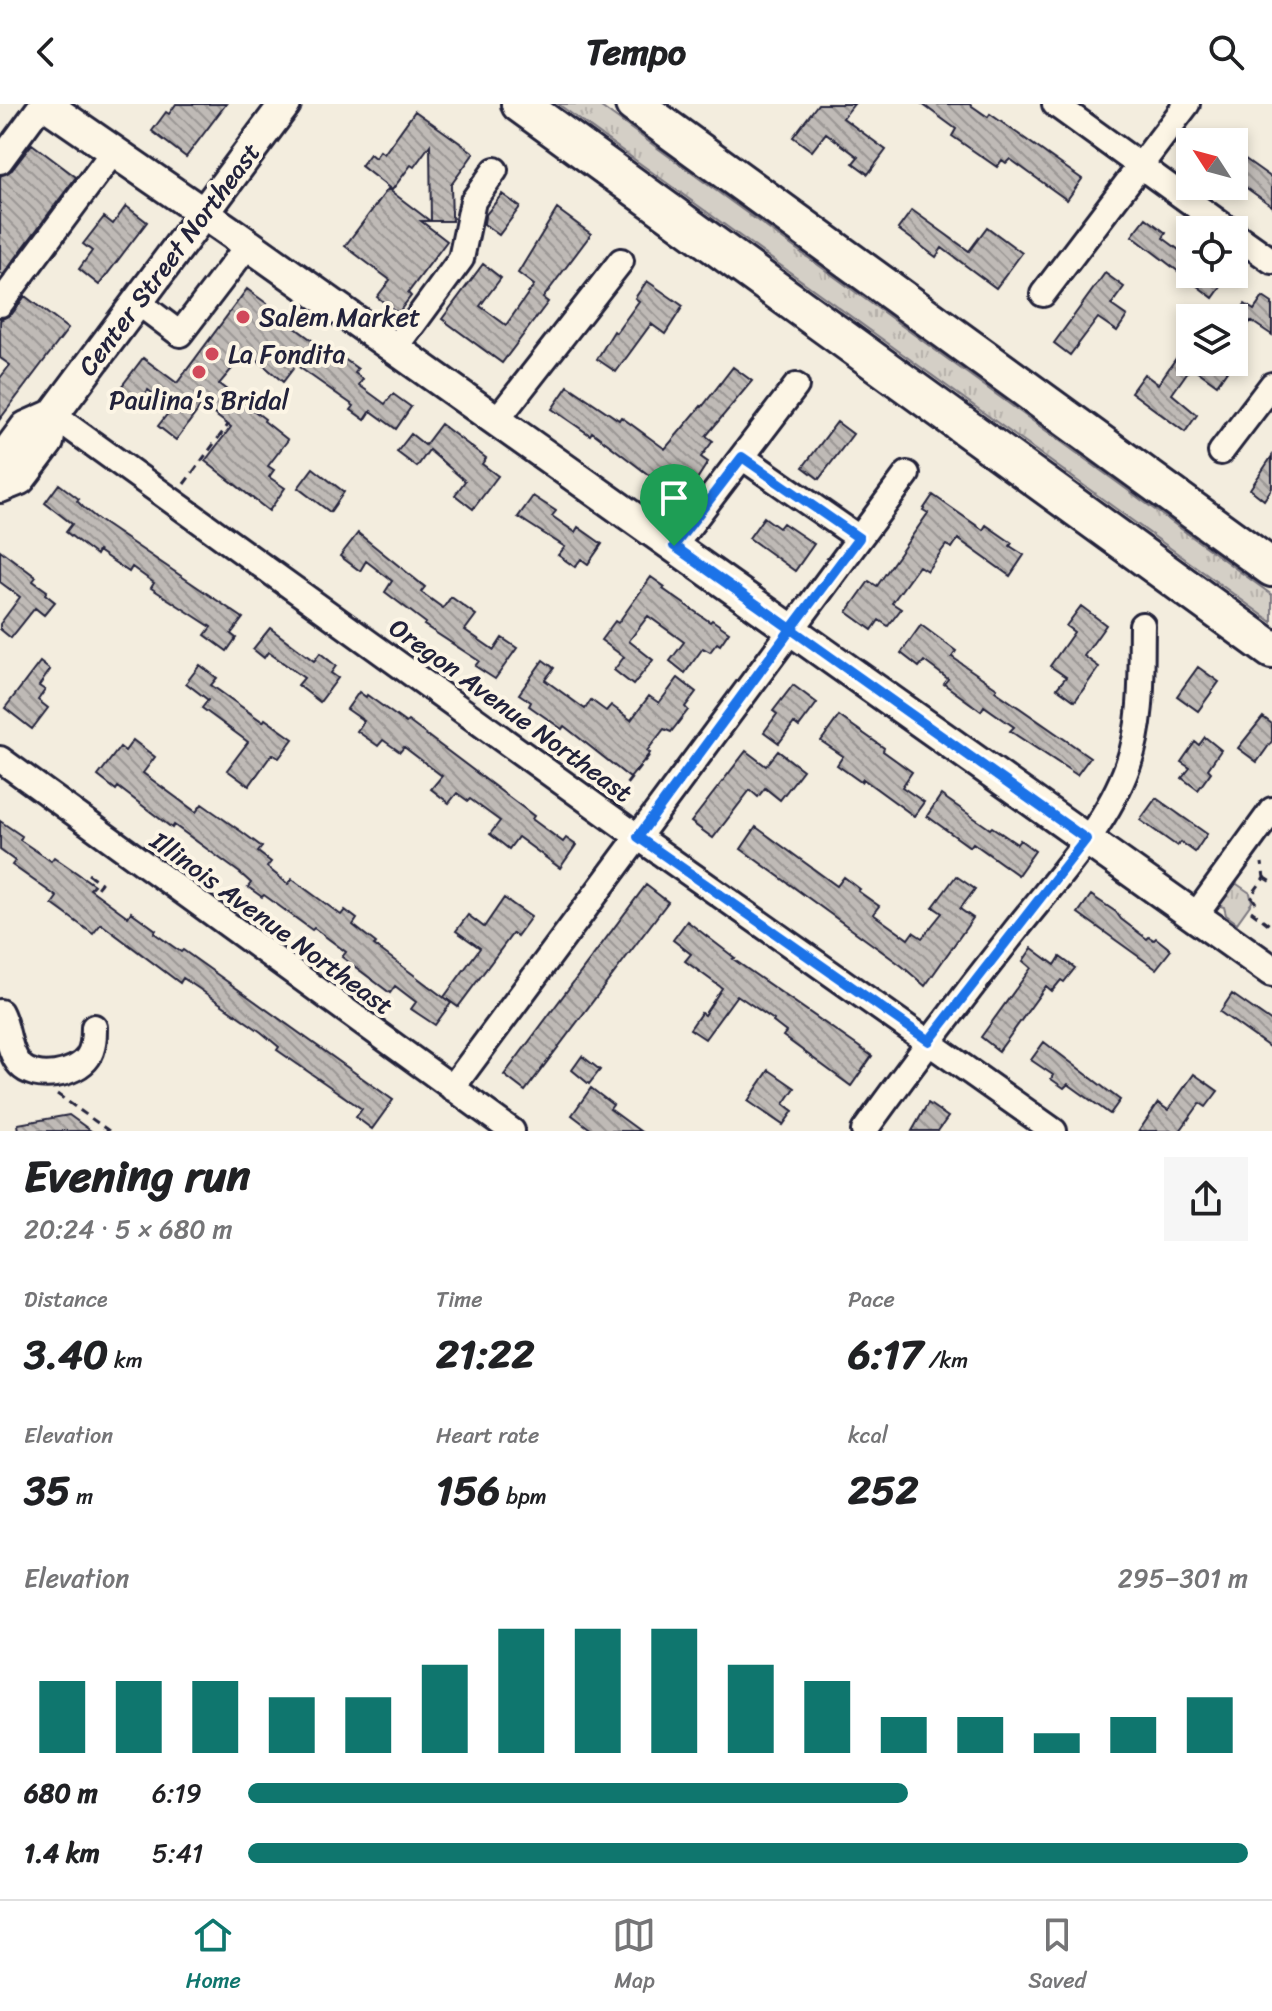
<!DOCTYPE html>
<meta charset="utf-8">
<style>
body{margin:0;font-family:Sriracha,sans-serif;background:#f6f6f6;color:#202124;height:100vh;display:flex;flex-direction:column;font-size:30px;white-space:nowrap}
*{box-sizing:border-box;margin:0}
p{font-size:26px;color:#757577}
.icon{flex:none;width:44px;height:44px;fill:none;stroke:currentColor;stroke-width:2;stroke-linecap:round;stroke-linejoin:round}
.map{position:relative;height:1027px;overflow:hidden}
.details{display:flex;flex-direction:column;background:#fff;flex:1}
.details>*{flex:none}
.needle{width:52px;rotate:306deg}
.buttons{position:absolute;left:1176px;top:24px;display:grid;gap:16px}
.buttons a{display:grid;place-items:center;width:72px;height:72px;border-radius:0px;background:#fff;box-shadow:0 4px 12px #0003;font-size:40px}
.pin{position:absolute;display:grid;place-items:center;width:68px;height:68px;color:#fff;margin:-82px -34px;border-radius:50% 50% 50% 0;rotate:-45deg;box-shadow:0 0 8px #0007}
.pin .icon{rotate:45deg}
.round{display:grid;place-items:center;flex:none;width:84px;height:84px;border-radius:0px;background:#f6f6f6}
.overview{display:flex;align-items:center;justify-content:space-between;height:136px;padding:0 24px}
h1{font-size:44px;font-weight:700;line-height:60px}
.figures{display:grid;grid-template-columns:repeat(3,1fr);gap:12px;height:136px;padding:8px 24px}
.figures div{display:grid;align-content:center}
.figures b{font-size:40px;font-weight:700}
.figures small{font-size:22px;font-weight:400}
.figures p{font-size:22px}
.chart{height:224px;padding:16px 24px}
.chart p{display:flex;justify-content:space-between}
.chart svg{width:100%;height:144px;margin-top:8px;stroke:#0f766e;stroke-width:6}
ul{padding:0 24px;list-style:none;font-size:26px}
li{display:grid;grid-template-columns:128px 96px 1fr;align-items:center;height:60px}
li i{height:20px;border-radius:10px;background:#0f766e}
header{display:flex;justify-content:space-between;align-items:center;height:104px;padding:0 24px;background:#fff;font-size:36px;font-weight:700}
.menu{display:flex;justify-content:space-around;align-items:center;height:112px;border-top:2px solid #e0e0e0;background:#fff;font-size:22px;color:#757577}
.menu a{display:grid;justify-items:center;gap:4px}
.menu .active{color:#0f766e}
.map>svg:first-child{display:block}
.grass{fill:url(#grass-tufts);stroke:#7b7880;stroke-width:2}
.building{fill:url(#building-back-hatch);stroke:#22223b;stroke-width:2}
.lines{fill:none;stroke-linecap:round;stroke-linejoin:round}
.minor-casing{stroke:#22223b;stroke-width:30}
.major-casing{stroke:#22223b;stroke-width:36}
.highway-casing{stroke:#22223b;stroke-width:42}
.path{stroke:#22223b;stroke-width:3;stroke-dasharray:8 6;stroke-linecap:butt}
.minor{stroke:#fcf5e5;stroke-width:24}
.major{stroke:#fcf5e5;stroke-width:30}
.highway{stroke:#fcf5e5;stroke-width:36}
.route-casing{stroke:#fff;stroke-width:16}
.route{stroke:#1a73e8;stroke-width:10}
.poi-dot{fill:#d1495b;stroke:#fcf5e5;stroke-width:3}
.labels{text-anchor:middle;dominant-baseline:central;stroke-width:8;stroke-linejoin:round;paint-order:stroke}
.street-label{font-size:26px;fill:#22223b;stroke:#fcf5e5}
.poi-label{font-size:26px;fill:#22223b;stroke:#fcf5e5;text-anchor:start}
</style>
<header><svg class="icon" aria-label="back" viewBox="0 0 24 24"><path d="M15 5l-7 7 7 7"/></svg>Tempo<svg class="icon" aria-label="search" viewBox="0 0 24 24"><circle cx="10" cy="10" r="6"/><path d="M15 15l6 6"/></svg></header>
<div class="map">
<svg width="1272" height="1027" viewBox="0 0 1272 1027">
<defs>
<pattern id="grass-tufts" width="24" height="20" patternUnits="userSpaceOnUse" patternTransform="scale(2)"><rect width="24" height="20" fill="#d4cfc6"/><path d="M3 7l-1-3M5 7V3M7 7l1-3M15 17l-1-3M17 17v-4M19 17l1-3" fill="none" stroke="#b6b1ab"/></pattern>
<pattern id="building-back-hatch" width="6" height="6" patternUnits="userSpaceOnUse" patternTransform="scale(2)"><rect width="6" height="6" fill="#bfbab6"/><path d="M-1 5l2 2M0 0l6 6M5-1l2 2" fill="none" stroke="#9b9795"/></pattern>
</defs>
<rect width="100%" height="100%" fill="#f3edde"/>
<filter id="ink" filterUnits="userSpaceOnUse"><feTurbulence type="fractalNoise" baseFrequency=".0125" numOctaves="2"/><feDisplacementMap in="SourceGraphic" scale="16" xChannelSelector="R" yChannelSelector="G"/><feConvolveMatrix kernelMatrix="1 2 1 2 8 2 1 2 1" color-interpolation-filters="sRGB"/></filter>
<g filter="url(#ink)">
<!-- grass -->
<path class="grass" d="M558,0H597L1272,491V518Z
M1234,778L1250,789L1252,798L1237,819L1226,811L1224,803L1220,802L1221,796Z"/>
<!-- building -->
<path class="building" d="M176,0H226L186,53L152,27L166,8L169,10Z
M818,0H854L843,14L886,46L868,70L853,59L858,53L826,29L812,47L793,33Z
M922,0H969L988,13L990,10L1082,75L1067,96L1010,55L1006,59L1002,56L997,63L952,32L956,25Z
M415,7L474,49L451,81L452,117H431L430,41L414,63L411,61L392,86L361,62L370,50L375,54L380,47L384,50Z
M32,40L76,73L3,171L0,169V72L12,66Z
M1234,47L1272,74V102L1234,75Z
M388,85L430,117H421L447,137L408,189L411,192L398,209L377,193L390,176L345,142Z
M502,90L520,103L499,131L484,120L485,112Z
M126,102L147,118L99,181L79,165L92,147L83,140L104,113L113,120Z
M557,105L591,130L543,194L548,198L502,259L442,215L483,160L501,174L480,202L506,221L534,181L518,169Z
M912,106L969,147L987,123L1022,149L996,184L942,144L936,153L898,125Z
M1146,114L1166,129L1163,134L1190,154V170H1217L1226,176L1213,194L1132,132Z
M1105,169L1124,183L1111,201L1127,212L1117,227L1098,214L1070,251L1054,239Z
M647,177L683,202L665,230L651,220L616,268L597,255L614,227L616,229L639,197L635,194Z
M247,185L277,207L275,209L331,250L333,247L358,265L355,269L363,275L359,281L385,300L393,290L411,303L396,325L371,307L365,316L351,306L354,302L296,261L283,278L247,247L219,280L265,315L264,317L288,336L268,362L274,366L269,373L285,384L269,407L205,357L231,323L202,301L176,336L158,322L172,304L148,286L134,305L115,291L143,254L177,279Z
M25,192L68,225L0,315V274L10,261L0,254V216L12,210Z
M1263,193L1272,199V231L1251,217L1246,223L1234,215L1245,200L1254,206Z
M1177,253L1191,263L1172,290L1197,311L1185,328L1131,288L1144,270L1158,280Z
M1185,258H1233L1217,281Z
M733,263L752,277L706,332L713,337L701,353L708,358L683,397L592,328L590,331L552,305L568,282L619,316L621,313L665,345L701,302L702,303Z
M837,318L853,330L819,375L803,363Z
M441,320L486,354L482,360L498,372L473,405L455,391L465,377L429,346L417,363L397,348L411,330L425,341Z
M1272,352V384L1264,396L1250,385Z
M313,364L344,388L330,408L298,384Z
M59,380L79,395L77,397L83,403L100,417L243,514L231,530L236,534L227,547L205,531L211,523L151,484L154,479L132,463L129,468L98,447L96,451L66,428L72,420L45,399Z
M933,391L983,426L986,421L1012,439L1010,442L1024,451L1010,472L958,435L952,444L946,441L927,467L919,462L892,499L901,505L888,522L879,516L872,526L847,508L869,477L877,482L928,409L923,406Z
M533,392L556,407L552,412L575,428L578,423L602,440L588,460L581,455L575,463L558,451L565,443L518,413Z
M764,413L779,424L783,419L814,440L795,467L749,434Z
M358,429L425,483L421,488L443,504L451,493L476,511L465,526L494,546L502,534L517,544L495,575L475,562L479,557L424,521L426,519L385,488L392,477L366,457L360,467L340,452Z
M0,446L36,473L33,477L47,487L45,490L55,498L44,511L35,504L11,534L0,525V520L20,493L0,478Z
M651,473L665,483L663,485L710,518L712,516L729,528L720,541L717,539L710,548L703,544L685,569L670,557L684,538L648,512L629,537L653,556L633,581L614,566L624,553L601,536L615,517L618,519Z
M1081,502L1106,521L1084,552L1099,563L1075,597L1057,584L1066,573L1050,562L1074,528L1066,522Z
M921,521L956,547L952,553L997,584L995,587L1090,653L1077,671L1010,627L1014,623L984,602L981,607L944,580L948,575L924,557L919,563L901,549Z
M270,524L314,557L320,549L336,562L331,569L338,574L320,598L298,581L304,574L268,548L264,554L253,545Z
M543,556L554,564L545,576L585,605L591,596L606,607L611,601L631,616L649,592L659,599L678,574L696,588L685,603L688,606L671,628L664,625L647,647L650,649L630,674L564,622L562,625L529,602L531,598L519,590Z
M40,558L50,566L39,582L45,586L38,596L48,604L32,625L5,604Z
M200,561L217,574L211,581L263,618L265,615L293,635L279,654L272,650L249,682L227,666L248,638L202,604L208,596L186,579Z
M1198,563L1219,578L1198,607L1177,592Z
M793,581L817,599L799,623L794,619L779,639L764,628L777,610L773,607Z
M359,588L366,593L367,591L406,619L408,617L534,712L532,715L563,738L566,734L576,741L560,764L518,733L509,745L490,730L500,717L470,695L468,697L457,689L449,699L431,685L442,672L404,643L400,648L383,636L378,642L357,627L364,617L347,605Z
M839,612L884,644L883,647L912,668L902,683L924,698L914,712L863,675L861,678L837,661L843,652L821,637Z
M1263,613L1272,620V637L1257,658L1238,644Z
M1205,633L1221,646L1208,665L1211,668L1198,686L1182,674L1190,664L1181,658L1195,638L1199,641Z
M133,636L155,653L143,669L196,708L202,700L242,728L262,743L258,748L271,758L267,763L288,780L292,775L341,811L345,806L357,815L353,821L376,839L374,841L451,899L435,921L411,905L416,898L395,882L390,889L342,853L346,848L314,824L312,826L264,791L262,793L248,783L251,779L240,769L174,721L172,724L118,683L116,686L98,672L120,643L125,647Z
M746,647L766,662L778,647L803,666L780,696L765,684L758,693L750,686L713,734L691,718Z
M941,691L990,725L992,723L1017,740L1020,736L1035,747L1018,771L973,739L970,743L927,712Z
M1156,694L1207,730L1195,748L1181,738L1177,742L1140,716Z
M0,717L22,732L20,736L51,757L54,753L94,781L90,785L128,813L131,808L156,826L154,829L181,848L183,846L393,996L372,1025L356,1013L362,1005L277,946L279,943L261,928L198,884L183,874L180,879L101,820L93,830L52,800L57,793L12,761L15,757L0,746Z
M756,723L837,782L844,773L860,785L858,787L879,802L873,810L908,835L913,828L922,834L942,809L933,803L956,772L975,785L960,805L973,814L925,882L902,862L741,745Z
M646,781L668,798L525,987L504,971Z
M1091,791L1116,808L1121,815L1147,835L1149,833L1154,836L1156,834L1171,846L1156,865L1078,809Z
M504,794L531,813L517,832L513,829L458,903L444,893L480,844L456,827L468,811L484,823Z
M687,817L735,854L733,855L872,952L851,982L783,932L786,928L773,918L774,916L737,891L705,935L690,925L701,909L704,911L722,884L685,857L691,850L673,836Z
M1032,844L1055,861L1060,853L1075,864L1064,878L1061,876L1052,887L1046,882L999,947L981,933L1031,864L1023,857Z
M1232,890L1272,918V945L1220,908Z
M1044,938L1120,996L1110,1010L1068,980L1064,984L1051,975L1053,971L1031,956Z
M582,952L600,966L589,980L572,966Z
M769,966L795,984L784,1000L793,1007L783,1021L748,997Z
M1194,970L1218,987L1206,1003L1200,999L1180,1027H1139L1158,999L1168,1006Z
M591,984L613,1001L610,1005L640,1027H593L572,1011Z
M928,999L948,1013L938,1027H912Z
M69,1011L91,1027H19L18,1020Z"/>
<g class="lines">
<!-- minor casing -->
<g class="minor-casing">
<path id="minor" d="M1055,0L1229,126
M0,57L42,0
M1234,130L1272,157
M1043,190L1187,0
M136,197L180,230L248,141
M0,200L113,48
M395,245L461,155L473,97L495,66
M53,311L638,733L1054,1027
M496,317L621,157
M1221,348L1272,281
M742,353L859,434
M674,442L796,282
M0,655L512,1027
M1195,812L1272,706
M0,908C9,925 7,946 20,961C35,978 76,971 88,953C94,944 94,933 94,923
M452,984L907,370
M864,1027C913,959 963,893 1015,827C1055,776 1106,723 1128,661C1144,616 1141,568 1142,521"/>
</g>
<!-- major casing -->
<g class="major-casing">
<path id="major" d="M45,0L232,129L1272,867
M0,358L26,323L53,311
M0,383L20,375L48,338L53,311L285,0"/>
</g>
<!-- highway casing -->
<g class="highway-casing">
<path id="highway" d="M520,0L1272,546
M634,0L1272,464"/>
</g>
<!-- path -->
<path class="path" d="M184,380L228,321
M618,691L649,651
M88,770L101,779L94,788
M1264,773L1272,778
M1256,799L1251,792L1264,774L1262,759
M1251,807L1271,822L1272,820
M57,990L109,1027"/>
<!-- minor -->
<use href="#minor" class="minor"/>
<!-- major -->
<use href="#major" class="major"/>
<!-- highway -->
<use href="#highway" class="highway"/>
</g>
</g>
<g class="lines" filter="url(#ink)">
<!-- route casing -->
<g class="route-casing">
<path id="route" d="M674,442L791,525L638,733L929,937L1086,735L791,525L859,434L742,353L674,442"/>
</g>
<!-- route -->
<use href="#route" class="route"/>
</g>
<!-- markers -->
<g class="poi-dot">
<circle cx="243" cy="213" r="8"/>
<circle cx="212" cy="250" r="8"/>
<circle cx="199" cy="268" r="8"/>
</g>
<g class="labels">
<!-- street labels -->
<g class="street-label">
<text transform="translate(169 155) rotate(-53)">Center Street Northeast</text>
<text transform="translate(511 606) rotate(36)">Oregon Avenue Northeast</text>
<text transform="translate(272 819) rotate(36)">Illinois Avenue Northeast</text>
</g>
<!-- poi labels -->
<g class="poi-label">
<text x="259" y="213">Salem Market</text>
<text x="228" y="250">La Fondita</text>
<text x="199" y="296" text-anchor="middle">Paulina's Bridal</text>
</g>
</g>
</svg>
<div class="buttons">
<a><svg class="needle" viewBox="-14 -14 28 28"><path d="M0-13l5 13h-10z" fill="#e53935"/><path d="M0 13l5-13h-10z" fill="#757577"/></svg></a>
<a><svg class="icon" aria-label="locate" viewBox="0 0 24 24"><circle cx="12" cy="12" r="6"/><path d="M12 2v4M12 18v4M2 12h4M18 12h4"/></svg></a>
<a><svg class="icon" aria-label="layers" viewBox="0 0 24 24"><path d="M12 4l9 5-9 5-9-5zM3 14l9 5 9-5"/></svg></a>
</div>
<div class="pin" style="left:674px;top:442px;background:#1e9e55"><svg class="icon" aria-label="arrive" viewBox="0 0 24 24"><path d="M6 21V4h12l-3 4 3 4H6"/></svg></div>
</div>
<section class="details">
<div class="overview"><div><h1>Evening run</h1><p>20:24 · 5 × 680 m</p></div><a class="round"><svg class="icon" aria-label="share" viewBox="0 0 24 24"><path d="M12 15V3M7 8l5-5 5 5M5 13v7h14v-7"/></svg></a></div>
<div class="figures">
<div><p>Distance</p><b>3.40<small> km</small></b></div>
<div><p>Time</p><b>21:22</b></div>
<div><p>Pace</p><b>6:17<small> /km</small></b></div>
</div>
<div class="figures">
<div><p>Elevation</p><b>35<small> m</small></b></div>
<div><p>Heart rate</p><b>156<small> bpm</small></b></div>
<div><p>kcal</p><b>252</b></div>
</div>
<div class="chart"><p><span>Elevation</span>295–301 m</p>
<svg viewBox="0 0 160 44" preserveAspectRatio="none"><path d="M5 44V22M15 44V22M25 44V22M35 44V27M45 44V27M55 44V17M65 44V6M75 44V6M85 44V6M95 44V17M105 44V22M115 44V33M125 44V33M135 44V38M145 44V33M155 44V27"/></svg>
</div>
<ul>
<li><b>680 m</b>6:19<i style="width:66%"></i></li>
<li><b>1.4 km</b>5:41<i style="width:100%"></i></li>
</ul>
</section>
<nav class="menu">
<a class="active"><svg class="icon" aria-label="home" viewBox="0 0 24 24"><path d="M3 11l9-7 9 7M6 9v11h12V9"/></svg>Home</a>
<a><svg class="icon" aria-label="map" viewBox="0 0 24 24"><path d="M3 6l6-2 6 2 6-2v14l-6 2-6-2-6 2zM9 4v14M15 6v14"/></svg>Map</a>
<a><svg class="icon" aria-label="saved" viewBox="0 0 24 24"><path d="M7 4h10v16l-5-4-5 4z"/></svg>Saved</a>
</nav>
